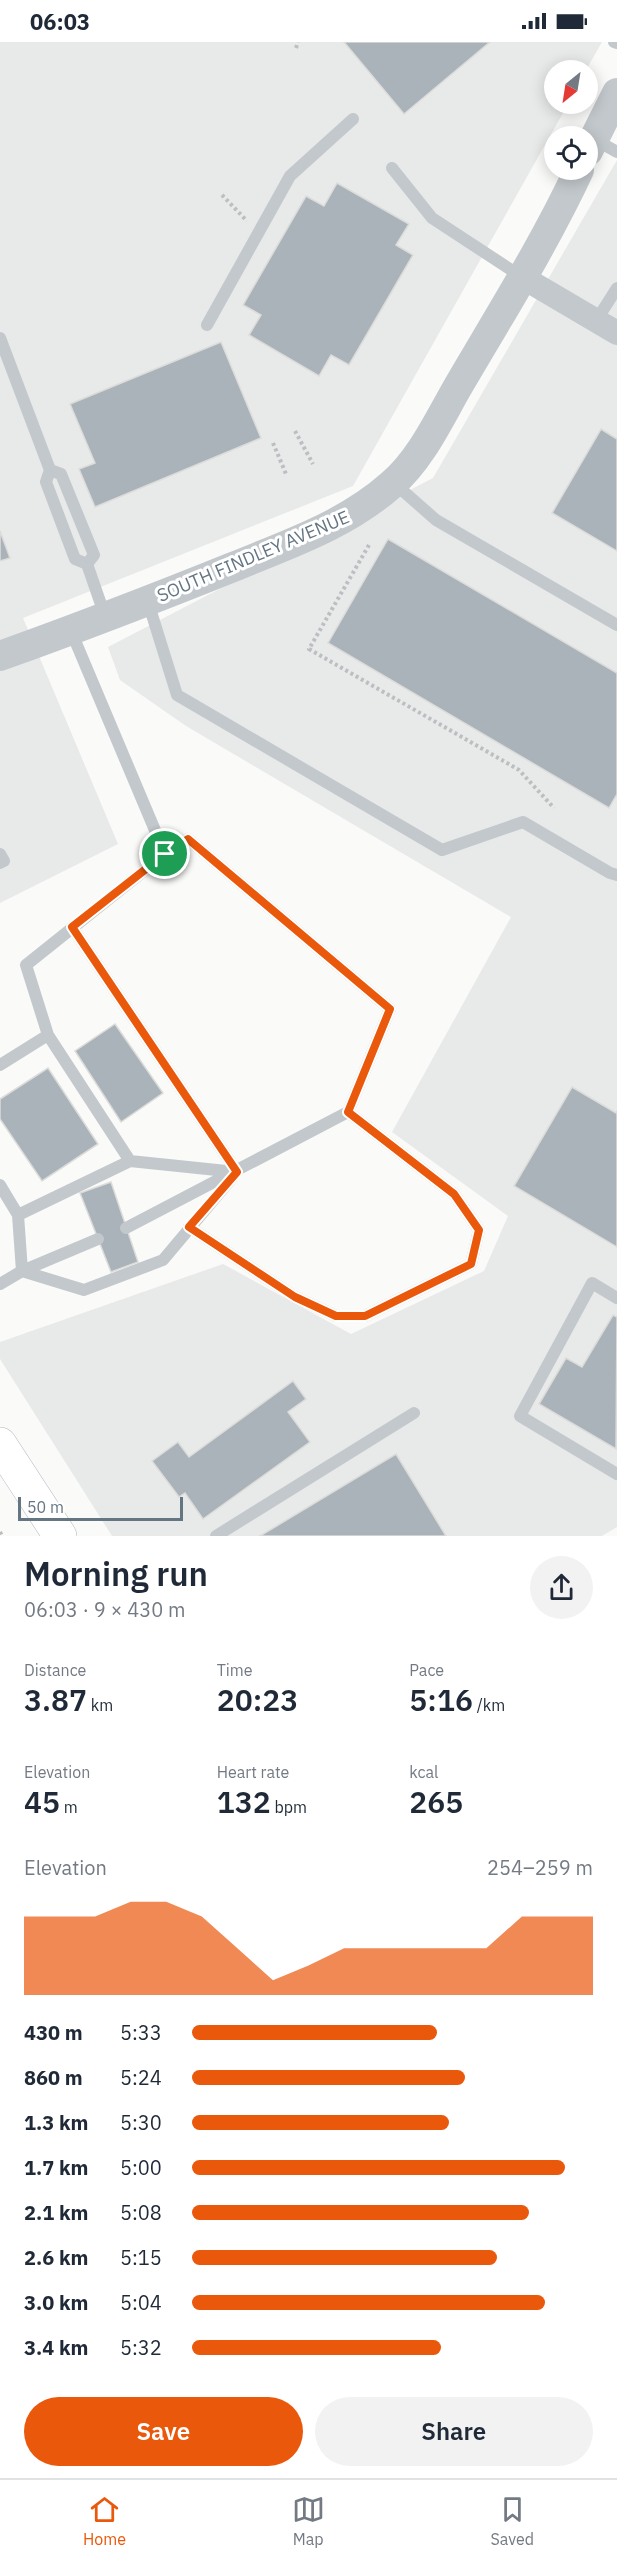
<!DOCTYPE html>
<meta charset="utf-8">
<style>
body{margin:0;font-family:"IBM Plex Sans",sans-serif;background:#f2f2f3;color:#1f2937;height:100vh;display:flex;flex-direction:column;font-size:22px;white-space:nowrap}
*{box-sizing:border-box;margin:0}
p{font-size:20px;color:#747a83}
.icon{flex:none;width:33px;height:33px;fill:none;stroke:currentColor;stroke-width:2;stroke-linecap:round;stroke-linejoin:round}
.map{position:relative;height:1494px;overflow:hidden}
.sheet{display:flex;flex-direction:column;background:#fff;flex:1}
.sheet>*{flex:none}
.needle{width:39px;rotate:210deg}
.tools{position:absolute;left:544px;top:18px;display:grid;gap:12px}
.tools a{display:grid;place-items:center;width:54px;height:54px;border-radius:50%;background:#fff;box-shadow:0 3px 15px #0003;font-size:30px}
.scale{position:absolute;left:18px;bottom:15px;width:165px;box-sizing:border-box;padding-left:6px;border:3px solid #657683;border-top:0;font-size:16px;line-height:21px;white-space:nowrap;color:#657683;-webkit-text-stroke:4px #fff;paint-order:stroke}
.pin{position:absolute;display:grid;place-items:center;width:51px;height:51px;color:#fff;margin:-26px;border:3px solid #fff;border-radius:50%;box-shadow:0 2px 6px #0007}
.round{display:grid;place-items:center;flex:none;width:63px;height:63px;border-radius:32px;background:#f2f2f3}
.overview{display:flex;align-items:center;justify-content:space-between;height:102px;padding:0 24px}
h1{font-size:33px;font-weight:600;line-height:45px}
.figures{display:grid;grid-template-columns:repeat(3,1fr);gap:9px;height:102px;padding:6px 24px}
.figures div{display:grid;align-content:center}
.figures b{font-size:30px;font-weight:600}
.figures small{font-size:16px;font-weight:400}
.figures p{font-size:16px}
.chart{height:168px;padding:12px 24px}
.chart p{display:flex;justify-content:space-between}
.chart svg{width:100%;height:108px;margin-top:6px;fill:#ea580c;opacity:.7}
.primary-button{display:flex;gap:12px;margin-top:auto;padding:12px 24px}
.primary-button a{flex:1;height:69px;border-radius:36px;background:#ea580c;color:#fff;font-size:24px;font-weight:600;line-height:69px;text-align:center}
.primary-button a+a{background:#f2f2f3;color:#1f2937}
ul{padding:0 24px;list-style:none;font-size:20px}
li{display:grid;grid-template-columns:96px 72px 1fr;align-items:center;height:45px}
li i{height:15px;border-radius:8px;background:#ea580c}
.status{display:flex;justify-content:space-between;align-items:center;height:42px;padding:0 30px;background:#fff;direction:ltr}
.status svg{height:16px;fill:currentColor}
.dock{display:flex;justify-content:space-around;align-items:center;height:84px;border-top:2px solid #e0e1e3;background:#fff;font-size:16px;color:#747a83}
.dock a{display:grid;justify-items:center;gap:3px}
.dock .current{color:#ea580c}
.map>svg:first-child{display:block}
.built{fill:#e8e9e9}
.building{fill:#aab3b9;stroke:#dcdcda;stroke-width:1.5}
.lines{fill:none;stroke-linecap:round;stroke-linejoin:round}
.secondary-casing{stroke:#b3babf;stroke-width:34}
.path{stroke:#bbbfc2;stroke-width:4;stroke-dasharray:3 3;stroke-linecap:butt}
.service{stroke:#c3c8cc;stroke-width:12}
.minor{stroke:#c3c8cc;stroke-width:24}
.tertiary{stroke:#c3c8cc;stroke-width:30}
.secondary{stroke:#fff;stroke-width:33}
.route-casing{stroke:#fff;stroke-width:12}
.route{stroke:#ea580c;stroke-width:8}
.labels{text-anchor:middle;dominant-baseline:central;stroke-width:6;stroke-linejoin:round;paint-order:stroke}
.street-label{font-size:18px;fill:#657683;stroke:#fff}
</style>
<div class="status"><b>06:03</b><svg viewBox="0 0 49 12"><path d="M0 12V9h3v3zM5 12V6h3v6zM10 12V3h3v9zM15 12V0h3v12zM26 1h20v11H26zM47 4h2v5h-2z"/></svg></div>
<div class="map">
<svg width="617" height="1494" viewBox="0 0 617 1494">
<rect width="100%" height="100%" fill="#fafaf8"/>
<!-- built -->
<path class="built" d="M0,0H602L586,28H555V62H568L353,444L23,576L118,802L0,861Z
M617,118V1485L602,1494H112L0,1317V1300L223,1222L351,1292L484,1229L508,1174L392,1090L511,875L186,684L120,638L108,605L433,436Z"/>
<!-- building -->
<path class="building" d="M344,0H490L404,72Z
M337,141L409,182L396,203L413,213L349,323L331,313L319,334L249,293L261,273L243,263L306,154L324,164Z
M221,300L261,396L95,465L79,427L95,421L70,362Z
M601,387L617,397V509L552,471Z
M0,489L10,516L0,519Z
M388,497L617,631V752L609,766L328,601Z
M115,982L163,1051L121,1080L75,1009Z
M48,1026L98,1102L42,1139L0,1077V1057Z
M572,1045L616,1071L617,1069V1205L514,1144Z
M111,1140L138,1220L111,1230L80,1151Z
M613,1273L617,1275L616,1407L539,1362L566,1316L582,1325Z
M293,1339L306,1357L288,1370L310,1400L203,1477L185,1451L179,1455L152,1419L178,1400L189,1415Z
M396,1412L446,1494H260Z"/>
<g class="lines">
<!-- secondary casing -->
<g class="secondary-casing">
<path id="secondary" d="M0,1402L60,1494"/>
</g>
<!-- path -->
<path class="path" d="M296,6L298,0
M222,153L247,179
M295,389L313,422
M273,401L286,432
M369,503L309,607L519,728L554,766
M0,1490L2,1494"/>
<!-- service -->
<path class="service" d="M614,0L617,1
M594,97L617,110
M392,126L432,176L522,235
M596,279L617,246
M207,283L290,134L353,77
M0,296L50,428
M394,441L436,478L617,583
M87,522L94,513L61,432L50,428L46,440L75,517L87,522L105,574
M148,560L177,653L442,808L523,780L610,831L617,833
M71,589L165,812
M0,812L4,819L0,821
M72,885L237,1130
M0,1023L48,993
M0,1143L18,1173L22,1229L0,1242
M18,1173L130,1119L236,1130
M189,1185L295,1255L336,1274H365L471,1222L479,1188L454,1152L348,1070
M126,1186L348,1070L390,967L188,797L165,812L26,923L48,993L130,1119
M22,1229L84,1248L163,1218L232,1136
M22,1229L98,1197
M617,1256L592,1241L520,1374L617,1432
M216,1494L414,1371"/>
<!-- minor -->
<path class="minor" d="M522,235L617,291"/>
<!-- tertiary -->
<path class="tertiary" d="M588,109L617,51
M0,614C78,586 156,556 233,525C289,502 346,483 392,442C422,416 440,375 460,341C501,271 545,201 579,128"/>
<!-- secondary -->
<use href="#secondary" class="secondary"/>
</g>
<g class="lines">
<!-- route casing -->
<g class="route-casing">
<path id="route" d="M188,797L390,967L348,1070L454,1152L479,1188L471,1222L365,1274H336L295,1255L189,1185L237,1130L72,885L165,812Z"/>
</g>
<!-- route -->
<use href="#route" class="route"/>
</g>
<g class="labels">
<!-- street labels -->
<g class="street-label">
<text transform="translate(253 514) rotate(-23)">SOUTH FINDLEY AVENUE</text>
</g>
</g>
</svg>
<div class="tools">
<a><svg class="needle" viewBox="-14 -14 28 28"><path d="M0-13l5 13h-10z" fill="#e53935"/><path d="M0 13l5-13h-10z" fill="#747a83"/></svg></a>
<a><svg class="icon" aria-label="locate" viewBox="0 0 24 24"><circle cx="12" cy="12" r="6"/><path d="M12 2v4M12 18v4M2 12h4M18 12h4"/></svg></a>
</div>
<div class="scale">50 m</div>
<div class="pin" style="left:165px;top:812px;background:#1e9e55"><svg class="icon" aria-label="arrive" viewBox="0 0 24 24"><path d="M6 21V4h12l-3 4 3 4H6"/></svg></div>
</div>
<section class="sheet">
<div class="overview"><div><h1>Morning run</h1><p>06:03 · 9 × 430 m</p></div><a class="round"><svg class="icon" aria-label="share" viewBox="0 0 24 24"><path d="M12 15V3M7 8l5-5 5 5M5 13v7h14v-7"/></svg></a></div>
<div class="figures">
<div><p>Distance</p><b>3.87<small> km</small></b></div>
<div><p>Time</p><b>20:23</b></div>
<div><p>Pace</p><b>5:16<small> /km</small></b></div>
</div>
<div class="figures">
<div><p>Elevation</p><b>45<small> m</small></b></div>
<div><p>Heart rate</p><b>132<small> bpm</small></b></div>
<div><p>kcal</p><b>265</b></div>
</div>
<div class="chart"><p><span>Elevation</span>254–259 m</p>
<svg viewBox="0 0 160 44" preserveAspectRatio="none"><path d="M0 44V12L10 12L20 12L30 6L40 6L50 12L60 25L70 38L80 32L90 25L100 25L110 25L120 25L130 25L140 12L150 12L160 12V44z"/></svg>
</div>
<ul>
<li><b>430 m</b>5:33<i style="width:61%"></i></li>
<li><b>860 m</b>5:24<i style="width:68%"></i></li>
<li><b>1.3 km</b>5:30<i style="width:64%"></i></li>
<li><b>1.7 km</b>5:00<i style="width:93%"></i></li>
<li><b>2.1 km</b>5:08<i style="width:84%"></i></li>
<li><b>2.6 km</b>5:15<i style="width:76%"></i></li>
<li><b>3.0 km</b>5:04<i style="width:88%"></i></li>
<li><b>3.4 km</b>5:32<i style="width:62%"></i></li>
</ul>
<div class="primary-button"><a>Save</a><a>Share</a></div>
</section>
<nav class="dock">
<a class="current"><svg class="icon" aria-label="home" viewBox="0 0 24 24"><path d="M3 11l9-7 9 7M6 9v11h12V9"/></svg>Home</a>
<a><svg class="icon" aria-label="map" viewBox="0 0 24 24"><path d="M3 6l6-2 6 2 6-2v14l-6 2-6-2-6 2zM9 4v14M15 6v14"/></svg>Map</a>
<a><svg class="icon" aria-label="saved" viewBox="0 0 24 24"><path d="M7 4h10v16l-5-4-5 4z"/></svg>Saved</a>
</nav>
